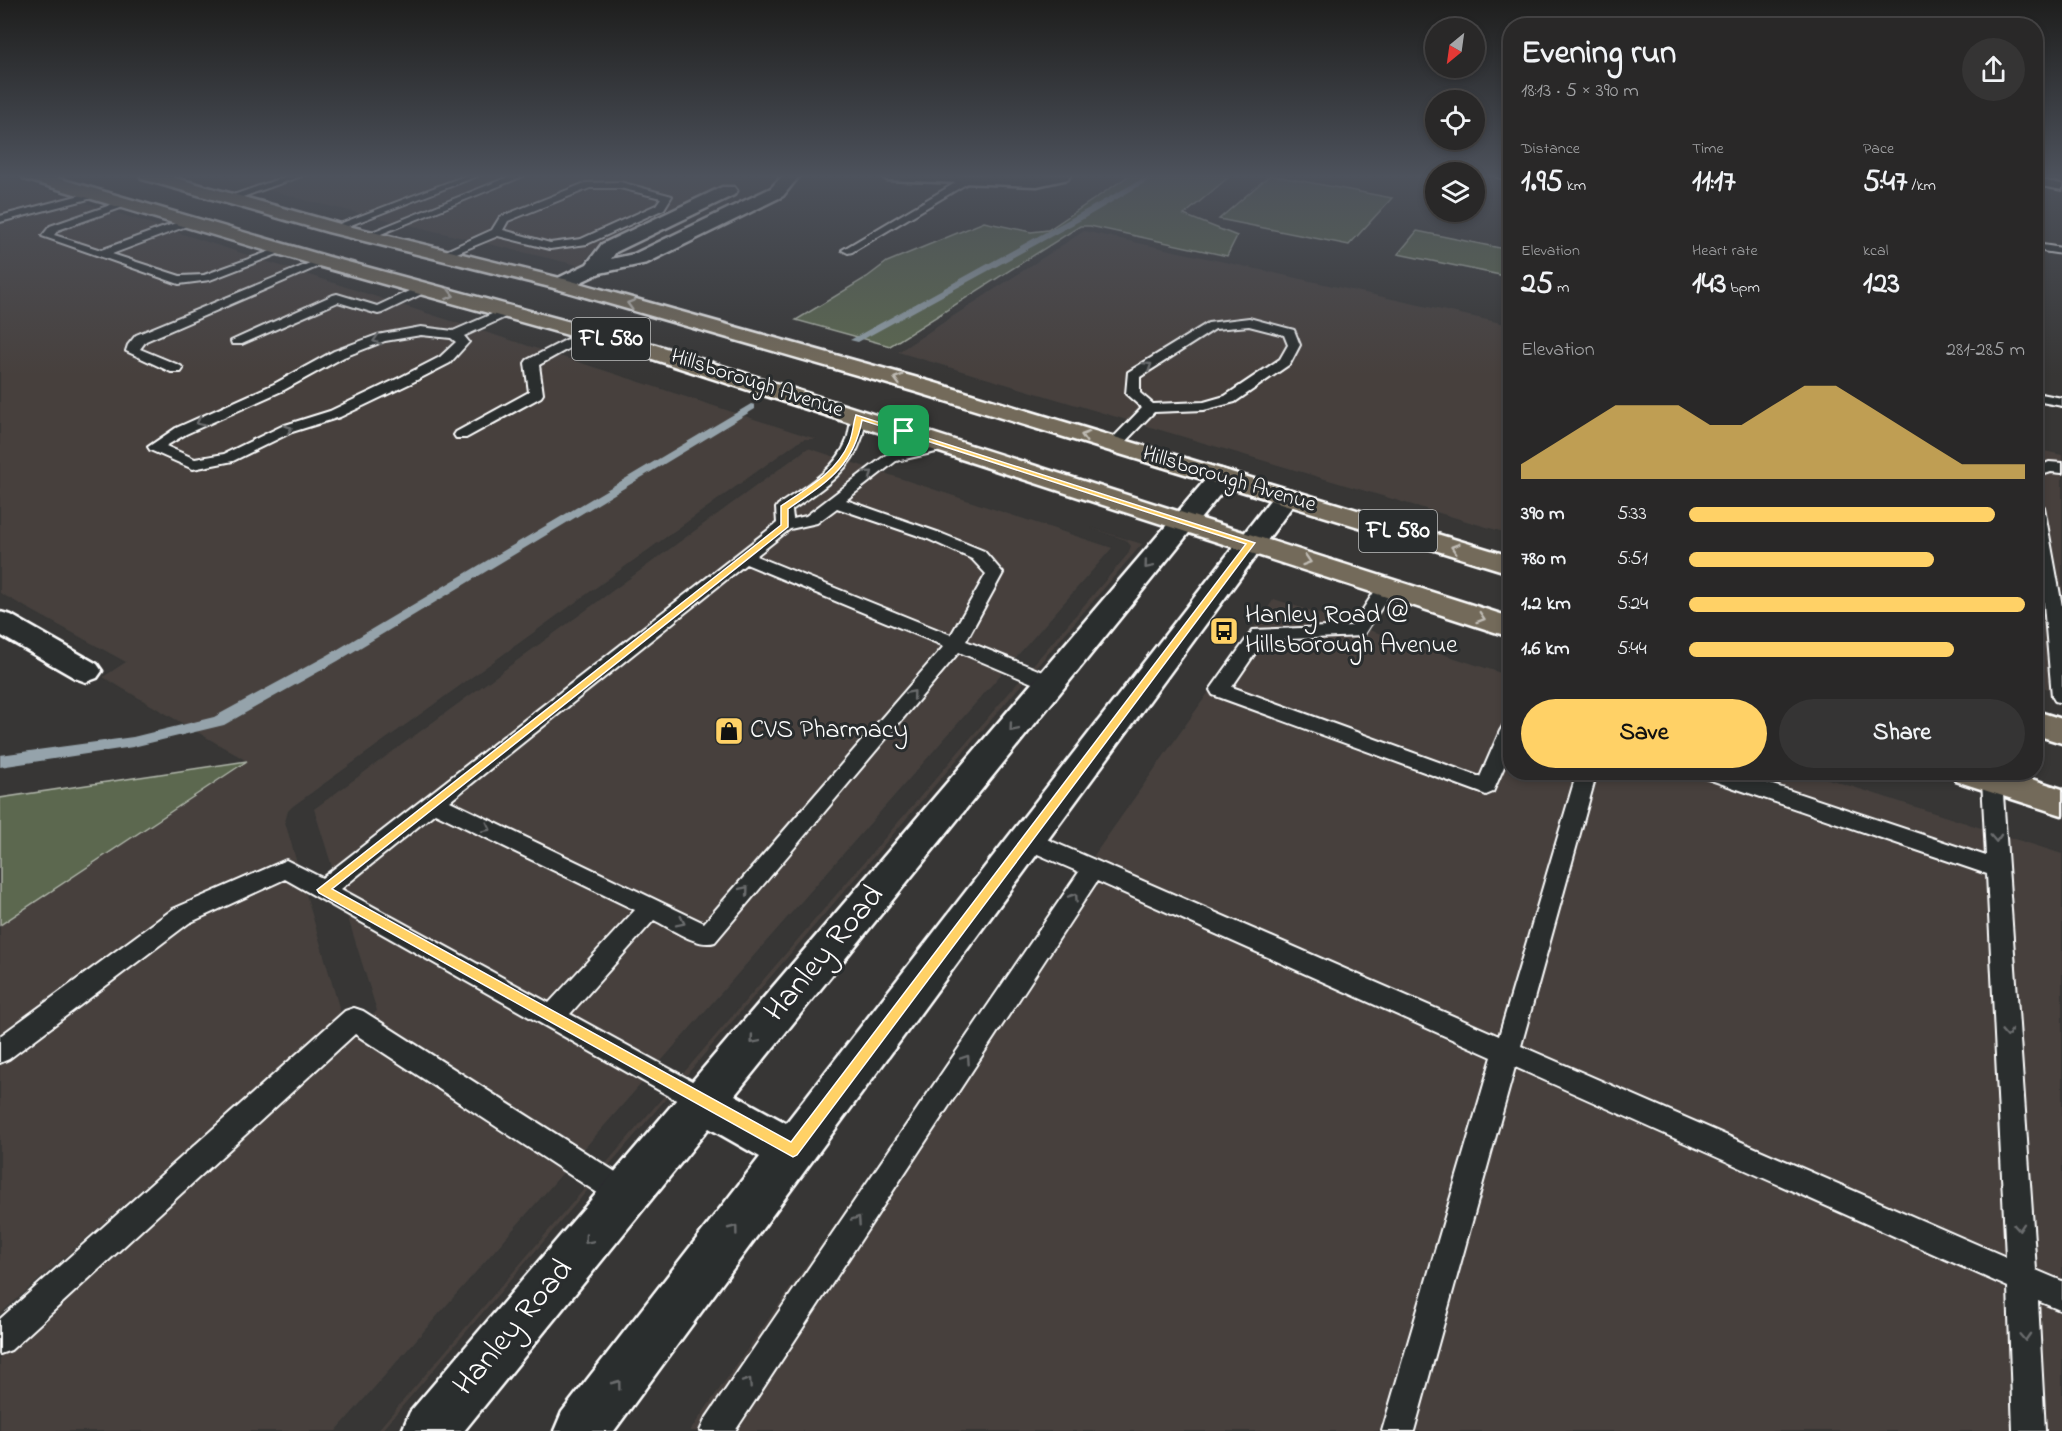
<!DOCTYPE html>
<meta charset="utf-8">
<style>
body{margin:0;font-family:"Indie Flower",sans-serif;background:#353434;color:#f1f3f6;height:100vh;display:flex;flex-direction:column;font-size:22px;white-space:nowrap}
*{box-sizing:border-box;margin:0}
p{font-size:20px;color:#a5a6a8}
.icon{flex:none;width:33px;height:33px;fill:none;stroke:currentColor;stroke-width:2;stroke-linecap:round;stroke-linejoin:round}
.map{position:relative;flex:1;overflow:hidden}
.details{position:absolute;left:1503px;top:18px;width:540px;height:762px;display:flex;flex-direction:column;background:#292828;border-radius:24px;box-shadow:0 3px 9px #0003,0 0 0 2px #454445}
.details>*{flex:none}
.needle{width:39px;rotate:209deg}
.tools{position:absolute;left:1425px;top:18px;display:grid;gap:12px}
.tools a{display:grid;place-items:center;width:60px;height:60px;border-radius:50%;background:#292828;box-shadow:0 3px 9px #0003,0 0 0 2px #454445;font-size:30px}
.pin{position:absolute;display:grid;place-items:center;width:51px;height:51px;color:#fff;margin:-26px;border-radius:12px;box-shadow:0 3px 9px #0006}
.round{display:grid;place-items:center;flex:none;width:63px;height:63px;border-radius:32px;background:#353434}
.summary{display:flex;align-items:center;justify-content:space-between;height:102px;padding:0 18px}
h1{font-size:33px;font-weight:800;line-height:45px}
.figures{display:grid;grid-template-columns:repeat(3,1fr);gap:9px;height:102px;padding:6px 18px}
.figures div{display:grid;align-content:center}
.figures b{font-size:30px;font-weight:800}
.figures small{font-size:16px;font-weight:400}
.figures p{font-size:16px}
.chart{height:168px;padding:12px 18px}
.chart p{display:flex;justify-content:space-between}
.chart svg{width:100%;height:108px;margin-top:6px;fill:#ffd166;opacity:.7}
.action{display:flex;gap:12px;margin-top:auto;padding:12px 18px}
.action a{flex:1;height:69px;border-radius:36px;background:#ffd166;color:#111;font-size:24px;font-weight:800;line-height:69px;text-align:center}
.action a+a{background:#353434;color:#f1f3f6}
ul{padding:0 18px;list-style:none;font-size:20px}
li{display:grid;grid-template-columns:96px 72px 1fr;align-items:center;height:45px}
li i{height:15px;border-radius:8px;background:#ffd166}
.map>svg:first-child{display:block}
.built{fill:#46413e}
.green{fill:#5c6850;stroke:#aeb4a8;stroke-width:1.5}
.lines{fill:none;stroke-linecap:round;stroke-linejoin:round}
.stream{fill:#95a3ab;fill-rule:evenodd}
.lane-casing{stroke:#fff;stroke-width:4}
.street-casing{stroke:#fff;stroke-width:5}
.secondary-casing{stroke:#fff;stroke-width:5}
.primary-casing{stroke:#fff;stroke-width:5}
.lane{fill:#2a2d2e;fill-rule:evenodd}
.street{fill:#2a2d2e;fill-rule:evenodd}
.secondary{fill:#2a2d2e;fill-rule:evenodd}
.primary{fill:#736b5a;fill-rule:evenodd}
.oneway{stroke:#c0bcb5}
.oneway2{stroke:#6a6c6d}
.route{fill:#ffd166;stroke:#fff;stroke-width:1.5;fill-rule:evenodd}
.labels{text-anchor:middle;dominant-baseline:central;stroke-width:6;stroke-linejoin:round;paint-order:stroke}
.far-street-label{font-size:22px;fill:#fff;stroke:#2a2d2e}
.shield{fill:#2a2d2e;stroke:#bfc0c0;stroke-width:1.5}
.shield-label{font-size:24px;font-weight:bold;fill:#fff}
.poi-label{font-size:26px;fill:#fff;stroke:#2a2d2e;text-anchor:start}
.near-street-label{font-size:32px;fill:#fff;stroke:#2a2d2e}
</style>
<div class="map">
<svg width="2062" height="1431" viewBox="0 0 2062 1431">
<rect width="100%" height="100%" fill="#373635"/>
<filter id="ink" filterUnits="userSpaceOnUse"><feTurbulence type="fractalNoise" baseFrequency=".0167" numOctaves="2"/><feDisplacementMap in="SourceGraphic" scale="12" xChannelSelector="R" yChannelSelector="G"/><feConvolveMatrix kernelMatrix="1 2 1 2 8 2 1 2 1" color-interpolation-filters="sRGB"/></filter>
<g filter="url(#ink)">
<!-- built -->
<path class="built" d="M0,175L816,439H804L795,444L293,806L288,811L285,822L341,1014L0,1314V925L247,761L103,677L126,662L0,593Z
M214,175H756L736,180L598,245L581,265H577L312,202Z
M1084,231L1510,325V534L898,352Z
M808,448L1112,548L336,1431H0V1348L377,1011L314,809Z
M2036,449L2062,455V693L2042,687L2036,635Z
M1091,528L1142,544L381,1431H377L1128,554L1131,546L1126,540Z
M1274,599L1510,676V772L1810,773L2062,854V1431H690Z"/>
<!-- green -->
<path class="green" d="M1130,175H1231L1184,215L1237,236L1227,256L1090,226H1080L890,346L796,320L867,277L887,262L984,222L1031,232L1048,230Z
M1270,175L1392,198L1349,245L1219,219Z
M1417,231L1510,250V277L1398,254Z
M247,761L0,925V798Z"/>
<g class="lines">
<!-- stream -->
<path class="stream" d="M1149,175H1158L1083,219L858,342L850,340Z
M751,404L755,405V409L338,661L224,725L133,747L0,767V755L133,737L214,717L328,655Z"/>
<!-- lane casing -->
<g class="lane-casing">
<path id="lane" d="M290,175H304L234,200L225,198Z
M467,175H480L338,230H330L329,228Z
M513,175H526L371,238H363L362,236Z
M1495,175H1510V180L1497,177Z
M967,176L972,179L971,181L852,252L848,253L842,250Z
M2036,179L2062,184V190L2036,185Z
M620,182L672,196L664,209L587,244L550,249L498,236L447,257L443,258L437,255L492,230L500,217L585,183ZM590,188H620L661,198L656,205L581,239L550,243L503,230L508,221Z
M96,191L100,192V196L0,222V216Z
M125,200L129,201V205L58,230L54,235L101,250L184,220H192V224L112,254L180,276L204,275L282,247L288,250L210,280L179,284L42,236L50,226Z
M2036,244L2062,248V254L2036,250Z
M322,258L328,261L326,263L146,341L140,349L181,366L183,369L181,372H171L126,351L128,345L136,335Z
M424,284L428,285V291L382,313L378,314L338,302L242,344H232L231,341L333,295L337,294L377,306Z
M508,307L514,311L512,314L464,336L469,342L450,363L411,383L340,417L292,432L233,461L193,469L150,450L148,447L176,428L274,384L334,351L377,335L421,327L453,331ZM421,335L451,338L456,342L440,357L401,377L330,411L282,426L224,454L195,459L166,446L186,434L284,390L344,357L385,341Z
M1249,318L1294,330L1300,345L1290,364L1235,402L1204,410L1154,412L1119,448H1109L1107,445L1109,442L1142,408L1126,394L1128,372L1208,323ZM1249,326L1284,335L1288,345L1280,359L1225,396L1204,402L1153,404L1140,393V377L1215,329Z
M587,329L593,333L591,336L539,365L543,394L541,397L466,438H456L454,435L456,432L529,392L525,363L527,360Z
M2036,393L2062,398V406L2036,401Z
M859,413L866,417C864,425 864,433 861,440C850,473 818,491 792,510L793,519L806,516L886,455L949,441L954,442L956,445L954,448L896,461L846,500L940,533L984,551L1003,573L966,641L1058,678L1060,683L1058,688L1051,689L1044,688L959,652L715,942C697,948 671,928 654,920L570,1014L712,1092L716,1101L712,1110L703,1113L694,1110L285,879L189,923L9,1059L0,1063V1036L173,909L286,860L322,878L777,523L776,508L778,505C803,488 836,470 847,440C849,433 850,425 852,417ZM837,508L928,539L972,559L986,574L951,635L756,556L790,529L817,523ZM746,564L944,646L704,923L450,801ZM435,813L635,910L549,1003L341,889Z
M2049,462L2062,463V473L2051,472L2036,477V468Z
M2036,502L2044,507L2062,606V703L2055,701L2052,696L2043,593L2036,549Z
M1386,582L1392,583L1395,587L1363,636L1264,640L1232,687L1480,777L1500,731L1503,726L1510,724V753L1493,792L1486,795L1479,792L1213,695L1210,690L1253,630L1352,626L1380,583Z
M1577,772H1597L1521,1046L2006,1257L1987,874L1702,777L1699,772H1734L1986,856L1982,780L1985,775L1992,772L1999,775L2002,780L2036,1270L2062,1281V1311L2038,1301L2045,1431H2013L2008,1287L1515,1067L1414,1431H1382L1492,1057L1097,881L735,1431H700L705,1420L1079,872L1019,846L1016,840L1019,834L1027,832L1035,834L1499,1036Z
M354,1008L363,1011L636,1185L640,1195L636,1205L626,1209L616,1205L355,1034L11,1350L0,1354V1319L345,1011Z"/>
</g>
<!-- street casing -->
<g class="street-casing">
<path id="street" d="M783,175H800L783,196L647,263L600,273L568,288H554L551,284L554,280L587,264L602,244L722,187H734L737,191L734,195L616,252L611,259L634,254L771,188Z
M879,175H1070L1068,179L1037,186L887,180Z
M0,612L11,615L97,664L102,671L97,678L86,682L75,678L0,635Z"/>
</g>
<!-- secondary casing -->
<g class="secondary-casing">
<path id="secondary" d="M1221,469L1230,472L1234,477L1230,482L735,1095L786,1123L1277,491L1286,489L1295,491L1299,497L614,1431H554L562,1412L760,1157L709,1128L464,1431H402L410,1412L1212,472Z"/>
</g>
<!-- primary casing -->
<g class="primary-casing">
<path id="primary" d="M22,175H47L329,257L656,345L1510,617V637L640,355L315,265L24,179Z
M140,175H165L340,224L568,280L932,382L1510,556V573L916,392L554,288L328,232L142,179Z
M2036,711L2062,719V743L2036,735Z
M1951,772H2010L2062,789V815L1956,781Z"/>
</g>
<!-- lane -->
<use href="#lane" class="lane"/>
<!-- street -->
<use href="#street" class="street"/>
<!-- secondary -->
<use href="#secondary" class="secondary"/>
<!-- primary -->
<use href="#primary" class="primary"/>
</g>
<!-- one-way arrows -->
<defs><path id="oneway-chevron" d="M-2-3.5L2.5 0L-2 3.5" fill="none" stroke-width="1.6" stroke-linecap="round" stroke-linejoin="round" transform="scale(1.5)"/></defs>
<g class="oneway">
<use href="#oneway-chevron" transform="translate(450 295) rotate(15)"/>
<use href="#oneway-chevron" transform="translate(631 304) rotate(-164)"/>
<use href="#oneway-chevron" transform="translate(898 379) rotate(-164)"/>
<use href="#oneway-chevron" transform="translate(1085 436) rotate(-163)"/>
<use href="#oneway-chevron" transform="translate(1455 548) rotate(-163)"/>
<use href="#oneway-chevron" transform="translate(1307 561) rotate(18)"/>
<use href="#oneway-chevron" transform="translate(1481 618) rotate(18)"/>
</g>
<g class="oneway2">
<use href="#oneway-chevron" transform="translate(377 340) rotate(163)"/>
<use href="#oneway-chevron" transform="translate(1148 366) rotate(-32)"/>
<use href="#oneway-chevron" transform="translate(200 422) rotate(155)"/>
<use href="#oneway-chevron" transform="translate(288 429) rotate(-22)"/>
<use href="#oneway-chevron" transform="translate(869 474) rotate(-37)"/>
<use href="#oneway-chevron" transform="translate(1148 565) rotate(130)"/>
<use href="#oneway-chevron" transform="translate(912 694) rotate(-50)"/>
<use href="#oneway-chevron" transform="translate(1013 728) rotate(130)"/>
<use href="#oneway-chevron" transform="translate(487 828) rotate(26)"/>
<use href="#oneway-chevron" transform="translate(1996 838) rotate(87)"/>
<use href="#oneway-chevron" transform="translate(745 890) rotate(-50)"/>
<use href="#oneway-chevron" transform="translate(1074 897) rotate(-56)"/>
<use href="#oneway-chevron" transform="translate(681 922) rotate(26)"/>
<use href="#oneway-chevron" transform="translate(2007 1033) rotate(86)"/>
<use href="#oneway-chevron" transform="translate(754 1040) rotate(130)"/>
<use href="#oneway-chevron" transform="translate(966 1059) rotate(-56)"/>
<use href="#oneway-chevron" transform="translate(857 1220) rotate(-56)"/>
<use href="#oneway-chevron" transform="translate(2019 1227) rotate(86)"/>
<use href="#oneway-chevron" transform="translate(734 1229) rotate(-53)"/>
<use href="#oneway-chevron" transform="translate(588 1240) rotate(130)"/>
<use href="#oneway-chevron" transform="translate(2025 1337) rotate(87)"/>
<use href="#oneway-chevron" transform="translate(748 1382) rotate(-56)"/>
<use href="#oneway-chevron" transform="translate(617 1384) rotate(-53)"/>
</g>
</g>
<!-- sky -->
<linearGradient id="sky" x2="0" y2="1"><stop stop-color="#1e1e1d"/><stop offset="0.47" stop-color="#4d525c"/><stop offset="1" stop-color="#4d525c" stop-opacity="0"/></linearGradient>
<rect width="2062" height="375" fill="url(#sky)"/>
<!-- route -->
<path class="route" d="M856,415L1255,543L797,1155L793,1157L319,893L317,890L781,525V506C806,489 837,472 849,443C853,434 853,424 856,415ZM862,420L1246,544L791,1142L332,889L788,527V509C825,483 853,468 862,420Z"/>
<!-- icons -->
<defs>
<g id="bus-square" transform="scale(1.5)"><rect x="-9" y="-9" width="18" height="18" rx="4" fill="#ffd166" stroke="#2a2d2e"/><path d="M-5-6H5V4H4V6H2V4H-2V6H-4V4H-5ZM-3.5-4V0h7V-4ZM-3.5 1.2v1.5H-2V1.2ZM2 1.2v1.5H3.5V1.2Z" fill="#111"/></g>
<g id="shop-square" transform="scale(1.5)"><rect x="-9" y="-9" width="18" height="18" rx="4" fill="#ffd166" stroke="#2a2d2e"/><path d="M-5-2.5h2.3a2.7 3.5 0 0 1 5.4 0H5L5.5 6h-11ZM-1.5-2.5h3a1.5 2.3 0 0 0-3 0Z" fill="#111"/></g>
</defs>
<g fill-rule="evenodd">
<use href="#bus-square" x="1224" y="631"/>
<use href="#shop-square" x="729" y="731"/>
</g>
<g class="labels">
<!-- far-street labels -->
<g class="far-street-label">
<text transform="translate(757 384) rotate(18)">Hillsborough Avenue</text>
<text transform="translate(1229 480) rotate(17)">Hillsborough Avenue</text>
</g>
<!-- shield labels -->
<g class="shield">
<rect x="572" y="318" width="78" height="42" rx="4.5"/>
<rect x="1359" y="510" width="78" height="42" rx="4.5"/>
</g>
<g class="shield-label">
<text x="611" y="339">FL 580</text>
<text x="1398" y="531">FL 580</text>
</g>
<!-- poi labels -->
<g class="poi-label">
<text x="1245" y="616">Hanley Road @<tspan x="1245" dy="30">Hillsborough Avenue</tspan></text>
<text x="750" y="731">CVS Pharmacy</text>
</g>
<!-- near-street labels -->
<g class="near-street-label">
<text transform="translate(825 954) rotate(-50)">Hanley Road</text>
<text transform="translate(514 1328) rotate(-50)">Hanley Road</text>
</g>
</g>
</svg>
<div class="tools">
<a><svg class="needle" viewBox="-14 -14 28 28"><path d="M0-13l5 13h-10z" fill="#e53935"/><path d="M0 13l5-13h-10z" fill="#a5a6a8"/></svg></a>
<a><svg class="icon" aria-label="locate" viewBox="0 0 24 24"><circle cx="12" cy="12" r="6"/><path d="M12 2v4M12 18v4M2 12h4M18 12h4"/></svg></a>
<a><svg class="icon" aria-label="layers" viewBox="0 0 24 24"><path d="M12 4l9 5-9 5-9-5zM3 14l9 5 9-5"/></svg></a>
</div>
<div class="pin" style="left:904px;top:431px;background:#1e9e55"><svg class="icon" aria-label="arrive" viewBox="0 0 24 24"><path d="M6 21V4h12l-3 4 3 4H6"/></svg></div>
<section class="details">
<div class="summary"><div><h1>Evening run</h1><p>18:13 · 5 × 390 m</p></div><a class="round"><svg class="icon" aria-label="share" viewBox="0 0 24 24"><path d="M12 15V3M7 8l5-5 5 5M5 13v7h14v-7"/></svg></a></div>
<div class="figures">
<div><p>Distance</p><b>1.95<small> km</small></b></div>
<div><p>Time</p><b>11:17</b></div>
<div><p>Pace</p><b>5:47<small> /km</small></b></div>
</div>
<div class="figures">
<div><p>Elevation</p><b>25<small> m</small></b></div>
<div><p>Heart rate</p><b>143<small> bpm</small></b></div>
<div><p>kcal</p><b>123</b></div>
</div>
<div class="chart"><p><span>Elevation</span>281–285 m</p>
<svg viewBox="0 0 160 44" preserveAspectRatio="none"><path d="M0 44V38L10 30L20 22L30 14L40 14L50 14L60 22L70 22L80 14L90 6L100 6L110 14L120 22L130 30L140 38L150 38L160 38V44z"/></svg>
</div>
<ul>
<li><b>390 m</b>5:33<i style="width:91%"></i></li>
<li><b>780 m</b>5:51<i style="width:73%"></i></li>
<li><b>1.2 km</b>5:24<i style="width:100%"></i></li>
<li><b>1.6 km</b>5:44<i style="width:79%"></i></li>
</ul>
<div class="action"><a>Save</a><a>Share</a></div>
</section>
</div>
